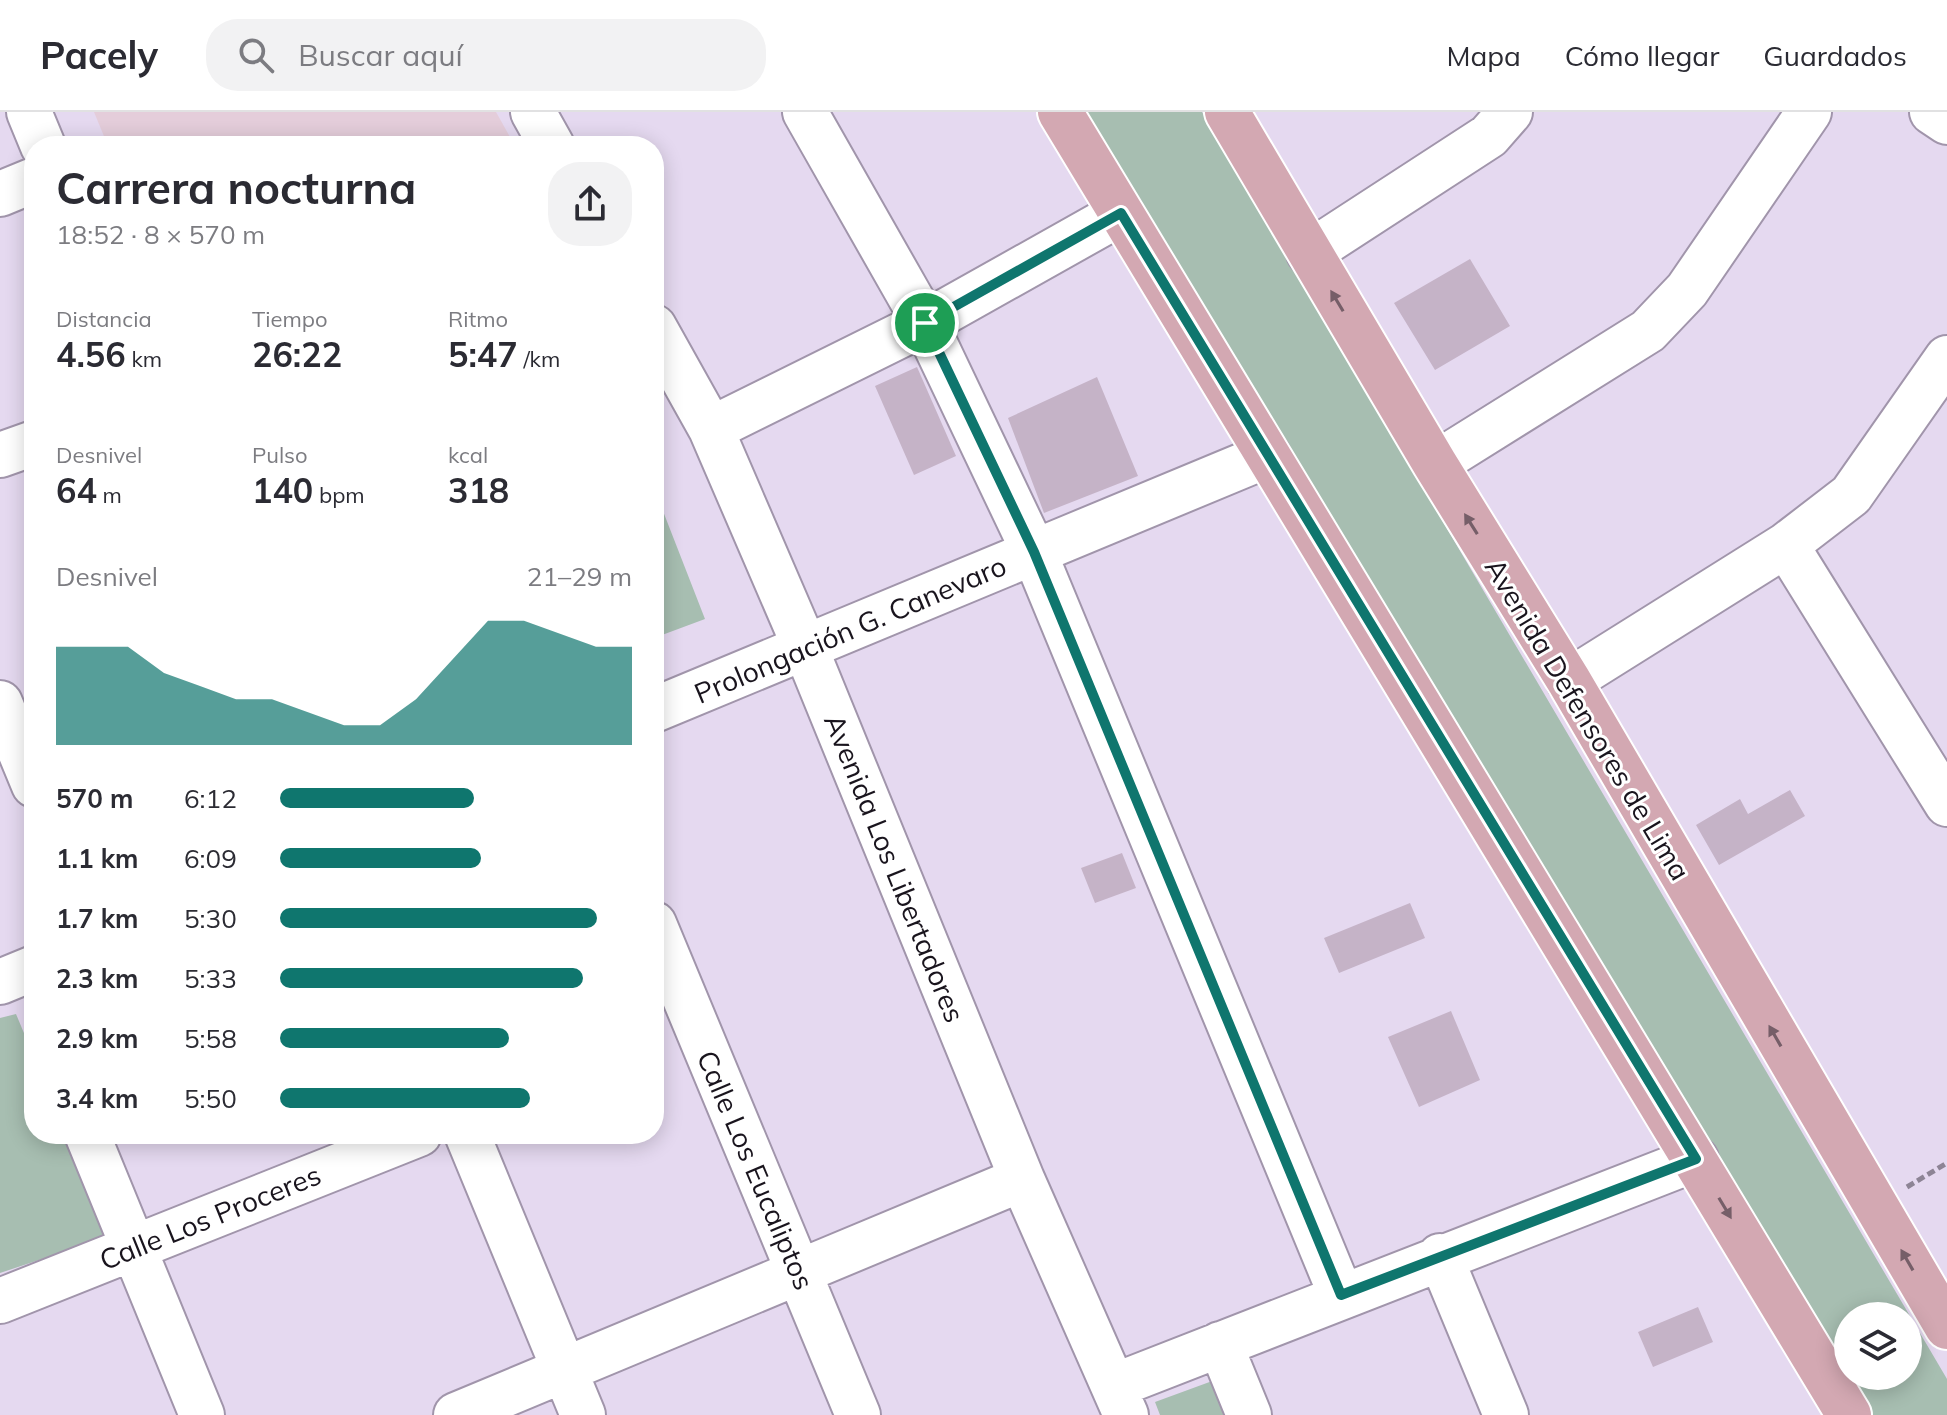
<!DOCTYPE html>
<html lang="es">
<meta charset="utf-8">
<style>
body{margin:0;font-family:Mulish,sans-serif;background:#f2f2f3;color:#2b2b33;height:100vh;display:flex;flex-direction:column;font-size:30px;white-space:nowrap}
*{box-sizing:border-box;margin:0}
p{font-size:26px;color:#7c7c81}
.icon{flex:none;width:44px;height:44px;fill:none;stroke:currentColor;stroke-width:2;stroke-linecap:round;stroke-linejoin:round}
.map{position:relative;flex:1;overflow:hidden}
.details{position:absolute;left:24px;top:24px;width:640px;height:1008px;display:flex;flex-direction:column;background:#fff;border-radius:32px;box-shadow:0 4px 20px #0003}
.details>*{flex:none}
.tools{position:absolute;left:1834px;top:1190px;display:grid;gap:16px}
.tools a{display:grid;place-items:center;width:88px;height:88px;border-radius:50%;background:#fff;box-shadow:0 4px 20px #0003;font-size:40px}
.pin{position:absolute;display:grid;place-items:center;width:68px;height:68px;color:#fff;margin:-34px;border:4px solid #fff;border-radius:50%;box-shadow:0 2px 8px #0007}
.round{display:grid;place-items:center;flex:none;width:84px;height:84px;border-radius:32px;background:#f2f2f3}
.head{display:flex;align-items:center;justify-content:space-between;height:136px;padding:0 32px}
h1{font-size:44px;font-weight:700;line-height:60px}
.stats{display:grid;grid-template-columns:repeat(3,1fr);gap:12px;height:136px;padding:8px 32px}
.stats div{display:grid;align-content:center}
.stats b{font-size:34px;font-weight:700}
.stats small{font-size:22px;font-weight:400}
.stats p{font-size:22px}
.chart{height:224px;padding:16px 32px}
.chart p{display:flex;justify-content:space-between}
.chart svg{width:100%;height:144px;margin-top:8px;fill:#0f766e;opacity:.7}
ul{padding:0 32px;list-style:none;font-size:26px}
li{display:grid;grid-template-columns:128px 96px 1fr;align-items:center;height:60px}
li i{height:20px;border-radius:10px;background:#0f766e}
header{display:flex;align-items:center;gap:48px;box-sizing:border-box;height:112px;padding:0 40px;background:#fff;border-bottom:2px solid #e1e1e2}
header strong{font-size:38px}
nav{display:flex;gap:44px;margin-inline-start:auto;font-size:28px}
.search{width:560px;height:72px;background:#f2f2f3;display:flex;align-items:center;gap:20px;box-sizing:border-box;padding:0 28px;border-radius:32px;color:#7c7c81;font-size:30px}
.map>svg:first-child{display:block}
.education{fill:#e4cdda}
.green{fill:#a7beb1;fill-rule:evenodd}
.building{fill:#c5b3c7}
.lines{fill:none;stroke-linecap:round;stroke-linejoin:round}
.minor-casing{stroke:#a195ab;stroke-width:48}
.major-casing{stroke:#fff;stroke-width:48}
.path{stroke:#8d8495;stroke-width:5;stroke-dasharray:8 4;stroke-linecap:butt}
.minor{stroke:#fff;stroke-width:44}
.major{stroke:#d3a8b2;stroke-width:44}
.oneway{fill:#765e68}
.route-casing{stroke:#fff;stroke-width:16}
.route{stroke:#0f766e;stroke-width:10}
.labels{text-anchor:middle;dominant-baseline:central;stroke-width:6;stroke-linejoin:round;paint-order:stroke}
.street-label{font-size:28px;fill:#19141d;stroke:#fff}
</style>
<header>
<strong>Pacely</strong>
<div class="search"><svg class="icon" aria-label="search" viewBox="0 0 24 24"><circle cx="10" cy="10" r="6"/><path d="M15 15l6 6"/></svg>Buscar aquí</div>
<nav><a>Mapa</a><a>Cómo llegar</a><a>Guardados</a></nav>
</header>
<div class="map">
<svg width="1947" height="1303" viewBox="0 0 1947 1303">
<rect width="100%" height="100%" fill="#e5d9f0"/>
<!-- education -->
<path class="education" d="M94,0H496L515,34H108Z"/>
<!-- green -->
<path class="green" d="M1079,0H1202L1947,1267V1303H1868ZM1848,1204H1908V1264H1848Z
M654,376L705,507L654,526Z
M16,902L34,945V1022H66L108,1125L0,1161V906Z
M1215,1268L1229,1303H1160L1155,1290Z"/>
<!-- building -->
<path class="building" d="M1470,147L1510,214L1435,258L1394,191Z
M917,255L956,344L914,363L875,274Z
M1097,265L1138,364L1044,401L1008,306Z
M1790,678L1805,704L1719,753L1696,713L1740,687L1748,702Z
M1122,741L1136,776L1095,791L1081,756Z
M1410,791L1425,826L1339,861L1324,826Z
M1451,899L1480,968L1419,995L1388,925Z
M1698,1195L1713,1230L1653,1255L1638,1220Z"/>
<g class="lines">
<!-- minor casing -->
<g class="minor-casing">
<path id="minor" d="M29,0L43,34
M533,0L552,34
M805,0L925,211L1034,440L1341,1183
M1932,0L1947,10
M0,82L34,68
M1309,141L1489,24L1510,0
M654,215L711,317L805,535L1022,1067L1126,1303
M711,317L925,211L1121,101
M0,343L34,331
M1435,352L1648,219L1687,178L1809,0
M1786,433L1947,692
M1569,569L1786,433L1851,383L1947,246
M0,591L34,673
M654,598L1268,343
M654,812L858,1303
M0,870L34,856
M87,1022L202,1303
M467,1022L583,1303
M1440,1144L1506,1303
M0,1189L419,1022
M1220,1232L1249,1303
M1114,1274L1696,1047
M456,1303L1022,1067"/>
</g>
<!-- major casing -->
<g class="major-casing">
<path id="major" d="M1060,0L1849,1303
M1227,0L1435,352L1569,569L1947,1215"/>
</g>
<!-- path -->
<path class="path" d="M1907,1075L1947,1051"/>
<!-- minor -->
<use href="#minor" class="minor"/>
<!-- major -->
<use href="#major" class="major"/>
</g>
<!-- one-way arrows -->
<defs><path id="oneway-solid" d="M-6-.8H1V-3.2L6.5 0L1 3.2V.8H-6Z" transform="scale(2)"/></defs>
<g class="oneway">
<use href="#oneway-solid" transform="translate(1337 189) rotate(-121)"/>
<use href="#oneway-solid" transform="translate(1471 412) rotate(-122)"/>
<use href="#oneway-solid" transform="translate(1775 924) rotate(-120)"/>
<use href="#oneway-solid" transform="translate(1725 1096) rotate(59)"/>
<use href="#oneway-solid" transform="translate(1907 1148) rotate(-120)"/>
</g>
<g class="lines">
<!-- route casing -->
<g class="route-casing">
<path id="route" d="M1121,101L1696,1047L1341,1183L1034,440L925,211Z"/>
</g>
<!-- route -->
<use href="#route" class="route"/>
</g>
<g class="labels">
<!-- street labels -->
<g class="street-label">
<text transform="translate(850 517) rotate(-23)">Prolongación G. Canevaro</text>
<text transform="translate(1588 607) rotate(59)">Avenida Defensores de Lima</text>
<text transform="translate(895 756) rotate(68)">Avenida Los Libertadores</text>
<text transform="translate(756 1058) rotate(67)">Calle Los Eucaliptos</text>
<text transform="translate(210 1105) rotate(-22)">Calle Los Proceres</text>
</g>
</g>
</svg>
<div class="tools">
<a><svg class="icon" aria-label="layers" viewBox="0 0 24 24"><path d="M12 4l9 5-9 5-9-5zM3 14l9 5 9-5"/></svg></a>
</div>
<div class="pin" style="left:925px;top:211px;background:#1e9e55"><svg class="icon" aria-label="arrive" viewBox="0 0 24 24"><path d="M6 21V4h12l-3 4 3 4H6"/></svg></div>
<section class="details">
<div class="head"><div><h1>Carrera nocturna</h1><p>18:52 · 8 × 570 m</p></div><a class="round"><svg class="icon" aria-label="share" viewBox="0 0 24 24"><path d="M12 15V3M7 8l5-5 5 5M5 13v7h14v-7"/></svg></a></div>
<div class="stats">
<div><p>Distancia</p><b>4.56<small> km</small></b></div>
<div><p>Tiempo</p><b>26:22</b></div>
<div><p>Ritmo</p><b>5:47<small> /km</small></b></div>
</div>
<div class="stats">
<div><p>Desnivel</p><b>64<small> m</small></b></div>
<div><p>Pulso</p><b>140<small> bpm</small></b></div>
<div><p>kcal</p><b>318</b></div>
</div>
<div class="chart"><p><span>Desnivel</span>21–29 m</p>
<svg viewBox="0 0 160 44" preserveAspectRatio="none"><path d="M0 44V14L10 14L20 14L30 22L40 26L50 30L60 30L70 34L80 38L90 38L100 30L110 18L120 6L130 6L140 10L150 14L160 14V44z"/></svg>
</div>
<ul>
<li><b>570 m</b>6:12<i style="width:55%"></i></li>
<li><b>1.1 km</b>6:09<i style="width:57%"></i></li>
<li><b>1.7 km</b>5:30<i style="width:90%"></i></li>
<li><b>2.3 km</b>5:33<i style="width:86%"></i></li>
<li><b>2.9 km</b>5:58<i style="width:65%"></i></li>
<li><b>3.4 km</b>5:50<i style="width:71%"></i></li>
</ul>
</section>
</div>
